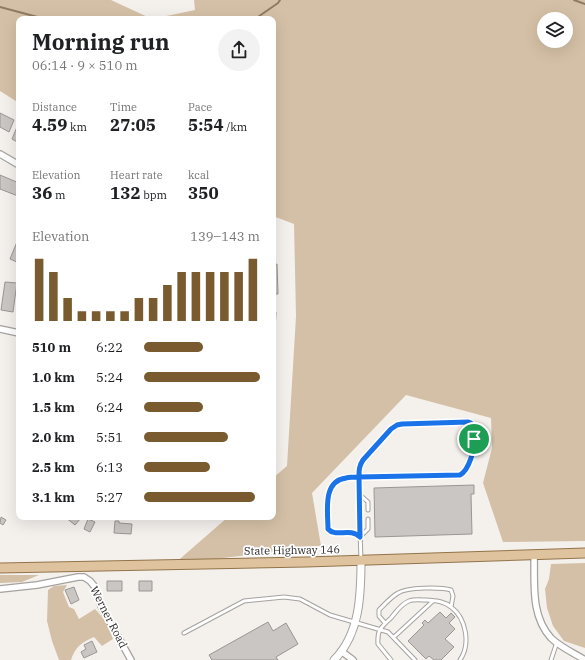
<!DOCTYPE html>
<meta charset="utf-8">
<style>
body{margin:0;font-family:"IBM Plex Serif",serif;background:#f2f2f2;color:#202124;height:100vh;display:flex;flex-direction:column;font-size:15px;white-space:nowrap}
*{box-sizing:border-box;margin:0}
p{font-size:13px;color:#757577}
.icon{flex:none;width:22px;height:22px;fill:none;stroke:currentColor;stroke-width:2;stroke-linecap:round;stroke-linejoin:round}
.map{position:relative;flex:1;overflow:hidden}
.panel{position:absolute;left:16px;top:16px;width:260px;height:504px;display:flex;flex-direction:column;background:#fff;border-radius:8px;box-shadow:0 4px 16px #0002}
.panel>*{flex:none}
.buttons{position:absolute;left:537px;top:12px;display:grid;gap:8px}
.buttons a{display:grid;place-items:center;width:36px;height:36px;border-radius:50%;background:#fff;box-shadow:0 4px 16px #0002;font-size:20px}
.pin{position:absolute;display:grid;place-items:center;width:34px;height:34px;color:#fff;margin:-17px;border:2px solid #fff;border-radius:50%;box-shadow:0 1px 4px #0007}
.round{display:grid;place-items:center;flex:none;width:42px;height:42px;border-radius:21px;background:#f2f2f2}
.headline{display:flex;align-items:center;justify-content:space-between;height:68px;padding:0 16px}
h1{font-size:22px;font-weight:700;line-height:30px}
.stats{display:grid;grid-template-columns:repeat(3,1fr);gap:6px;height:68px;padding:4px 16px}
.stats div{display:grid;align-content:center}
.stats b{font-size:17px;font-weight:700}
.stats small{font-size:11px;font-weight:400}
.stats p{font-size:11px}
.chart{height:112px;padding:8px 16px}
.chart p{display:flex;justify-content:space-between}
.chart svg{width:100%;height:72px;margin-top:4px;stroke:#795b2f;stroke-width:6}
ul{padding:0 16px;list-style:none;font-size:13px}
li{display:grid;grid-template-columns:64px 48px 1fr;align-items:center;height:30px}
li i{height:10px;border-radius:5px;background:#795b2f}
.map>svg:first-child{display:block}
.green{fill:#d4c0a6;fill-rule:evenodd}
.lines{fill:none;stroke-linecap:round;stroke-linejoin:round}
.stream{stroke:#8e7b61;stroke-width:2}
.building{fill:#c9c6c3;stroke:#999693}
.service-casing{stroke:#a5a29f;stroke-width:5}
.minor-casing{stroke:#a5a29f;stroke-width:8}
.tertiary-casing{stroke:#a5a29f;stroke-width:9}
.primary-casing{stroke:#92734a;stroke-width:11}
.service{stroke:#fff;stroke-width:3}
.minor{stroke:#fff;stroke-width:5.5}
.tertiary{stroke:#fff;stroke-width:7}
.primary{stroke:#dfc39e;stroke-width:9}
.route-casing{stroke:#fff;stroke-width:8}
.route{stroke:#1a73e8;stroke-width:5}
.labels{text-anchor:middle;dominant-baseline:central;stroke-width:3.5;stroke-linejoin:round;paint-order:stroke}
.street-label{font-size:11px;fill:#2b2a28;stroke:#fff}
</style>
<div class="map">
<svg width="585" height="660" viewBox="0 0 585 660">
<rect width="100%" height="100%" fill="#f4f1ed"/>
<!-- green -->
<path class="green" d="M0,0H111L152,19H19V103L0,91Z
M194,0H585V541L503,542L483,483L492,448L491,418L406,395L312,493L321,546L174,564L228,517H273V478L287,466L296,316L294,224L273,216V19H152L195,10ZM544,19H566V41H544Z
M585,563V648L564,641L553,626L547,608L545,589L549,579L551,564Z
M0,575H39L22,582L0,583Z
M67,585L63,592L69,607L74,609L79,619L95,609C104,618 109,627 113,639L102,646L94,637C82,642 75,647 71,660H59L52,641L47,621L48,590L54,586Z"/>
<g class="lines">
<!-- stream -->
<path class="stream" d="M574,0L585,4
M0,7L45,19
M255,19L278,3L280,0"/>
</g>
<!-- building -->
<path class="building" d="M0,113L14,120L9,132L0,127Z
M17,127L19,128V143L12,139Z
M0,175L19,183L18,196L0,189Z
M19,237V263L10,259Z
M277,264L278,294H273V265Z
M5,282L17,283L13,312L1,310Z
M273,301H274V311L276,312L275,331H273Z
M474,485V494H471L472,534L375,537L374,488Z
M1,517L6,520L3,525L0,523Z
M65,517H79L81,518L75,525Z
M88,519L95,522L90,532L84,529Z
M115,521H119V523L132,524L131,534L114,533Z
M107,581H122V591H107Z
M139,581H152V591H139Z
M74,587L79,600L71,604L65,590Z
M440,612L446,618L451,613L455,617L449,623L455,629L445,639L454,647L441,660H434L429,656L426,659L408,641L424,625L422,623L425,620L428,623Z
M268,622L273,631L286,623L298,644L276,657L278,660H212L209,655Z
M92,641L97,652L84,658L81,652L86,649L84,645Z"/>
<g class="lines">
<!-- service casing -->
<g class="service-casing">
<path id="service" d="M359,494L368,502V510
M361,559C360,538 360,517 359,496C359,487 357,477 359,468C360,465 361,462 363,460L391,429L397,425L403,424L472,423C480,433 471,469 460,475L359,477C355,477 350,477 346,478C322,482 328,512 328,529L330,532H352L360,537L368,529V519
M385,623L379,616V610C385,604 391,597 398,593C407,587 441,587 451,590L453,596L451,607
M184,633L244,601L284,597L300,599L330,615L388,632L415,660
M394,637L433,601
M391,660L378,644C377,630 381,627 391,618C396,612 401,604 409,601C414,599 422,600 427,600C436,601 444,601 451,607C466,618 471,644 460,660
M551,660L557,642"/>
</g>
<!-- minor casing -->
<g class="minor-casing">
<path id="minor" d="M0,154L19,165
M0,329L19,333
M534,554C535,582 530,615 551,638C560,647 574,653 585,660
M0,589L37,585L78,577H84L90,581L95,587L101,606L131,660
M341,651L353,660"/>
</g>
<!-- tertiary casing -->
<g class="tertiary-casing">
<path id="tertiary" d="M334,660C360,634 361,595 361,560"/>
</g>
<!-- primary casing -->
<g class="primary-casing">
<path id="primary" d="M0,568L306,562L585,553"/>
</g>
<!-- service -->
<use href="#service" class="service"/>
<!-- minor -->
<use href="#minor" class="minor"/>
<!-- tertiary -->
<use href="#tertiary" class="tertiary"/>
<!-- primary -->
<use href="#primary" class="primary"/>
</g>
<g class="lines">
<!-- route casing -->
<g class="route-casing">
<path id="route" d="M474,439C474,432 476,424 468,422L402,424L397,425L391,429L363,460C359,466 359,470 359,477C355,477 350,477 346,478C322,481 328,512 328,529C336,538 350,527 360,537L359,477L460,475C469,470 475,449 474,439"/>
</g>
<!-- route -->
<use href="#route" class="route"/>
</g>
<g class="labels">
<!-- street labels -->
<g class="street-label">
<text transform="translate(292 550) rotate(-1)">State Highway 146</text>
<text transform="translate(109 617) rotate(63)">Werner Road</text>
</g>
</g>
</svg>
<div class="buttons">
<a><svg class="icon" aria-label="layers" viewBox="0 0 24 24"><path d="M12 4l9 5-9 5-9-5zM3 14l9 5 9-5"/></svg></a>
</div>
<div class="pin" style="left:474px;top:439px;background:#1e9e55"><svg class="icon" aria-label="arrive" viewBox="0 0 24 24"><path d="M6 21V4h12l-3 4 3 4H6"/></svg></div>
<section class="panel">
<div class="headline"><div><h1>Morning run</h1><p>06:14 · 9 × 510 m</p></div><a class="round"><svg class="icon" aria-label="share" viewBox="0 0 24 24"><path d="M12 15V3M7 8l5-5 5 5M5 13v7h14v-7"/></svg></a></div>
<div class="stats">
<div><p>Distance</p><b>4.59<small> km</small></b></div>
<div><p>Time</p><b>27:05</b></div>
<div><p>Pace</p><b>5:54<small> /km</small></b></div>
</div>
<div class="stats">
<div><p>Elevation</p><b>36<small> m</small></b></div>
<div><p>Heart rate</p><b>132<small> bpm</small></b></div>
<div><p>kcal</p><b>350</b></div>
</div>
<div class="chart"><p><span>Elevation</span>139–143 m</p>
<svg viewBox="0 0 160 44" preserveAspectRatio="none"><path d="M5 44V6M15 44V14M25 44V30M35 44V38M45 44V38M55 44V38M65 44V38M75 44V30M85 44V30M95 44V22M105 44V14M115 44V14M125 44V14M135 44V14M145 44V14M155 44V6"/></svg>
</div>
<ul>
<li><b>510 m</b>6:22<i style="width:51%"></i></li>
<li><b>1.0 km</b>5:24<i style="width:100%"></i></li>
<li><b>1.5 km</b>6:24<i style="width:51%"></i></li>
<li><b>2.0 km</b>5:51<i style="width:72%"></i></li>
<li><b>2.5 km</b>6:13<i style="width:57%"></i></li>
<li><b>3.1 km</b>5:27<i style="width:96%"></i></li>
</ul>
</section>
</div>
